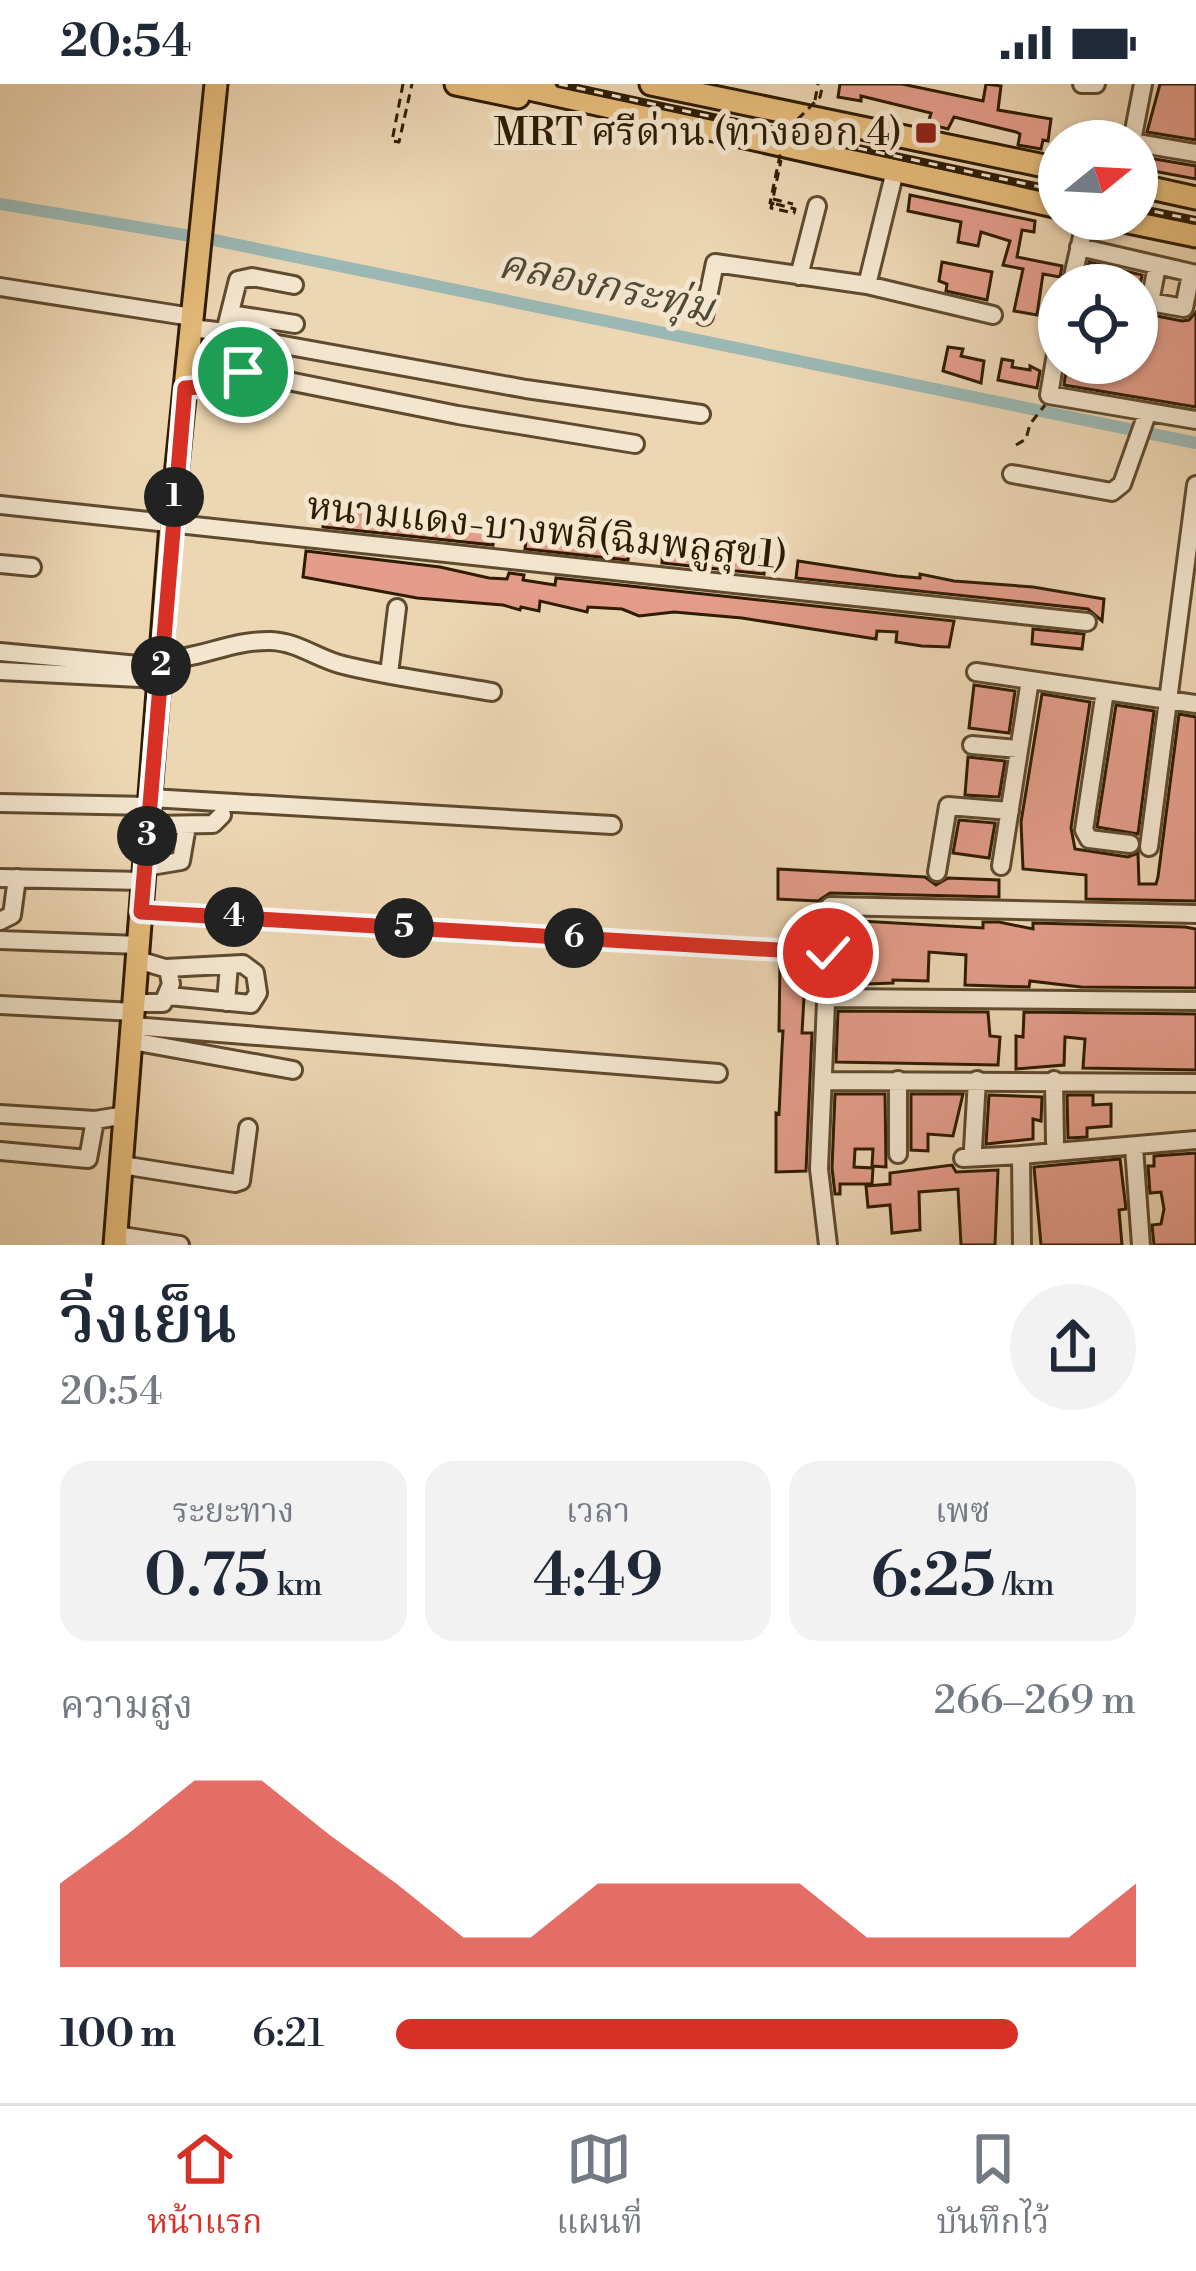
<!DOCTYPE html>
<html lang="th">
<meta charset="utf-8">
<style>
body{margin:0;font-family:"Libre Bodoni","Noto Serif Thai",serif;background:#f2f2f3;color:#1f2937;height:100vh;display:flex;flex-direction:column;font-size:45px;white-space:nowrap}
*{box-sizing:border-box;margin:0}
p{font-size:39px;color:#747a83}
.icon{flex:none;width:66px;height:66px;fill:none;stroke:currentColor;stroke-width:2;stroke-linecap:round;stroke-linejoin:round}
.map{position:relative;height:1161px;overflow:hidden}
.side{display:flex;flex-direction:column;background:#fff;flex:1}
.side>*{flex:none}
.needle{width:78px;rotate:72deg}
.controls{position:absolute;left:1038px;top:36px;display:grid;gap:24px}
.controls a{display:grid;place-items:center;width:120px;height:120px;border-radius:50%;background:#fff;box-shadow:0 3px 9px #0004;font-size:60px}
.pin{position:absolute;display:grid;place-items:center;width:102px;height:102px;color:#fff;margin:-51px;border:6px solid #fff;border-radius:50%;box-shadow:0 3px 12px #0007}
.km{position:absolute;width:60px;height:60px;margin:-30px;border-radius:50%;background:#222;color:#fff;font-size:33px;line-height:60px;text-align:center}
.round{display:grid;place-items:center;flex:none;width:126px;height:126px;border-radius:63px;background:#f2f2f3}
.overview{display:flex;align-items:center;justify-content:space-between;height:204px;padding:0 60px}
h1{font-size:66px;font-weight:600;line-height:90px}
.metrics{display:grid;grid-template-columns:repeat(3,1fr);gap:18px;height:204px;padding:12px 60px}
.metrics div{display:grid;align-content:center;border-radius:30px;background:#f2f2f3;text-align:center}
.metrics b{font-size:60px;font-weight:600}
.metrics small{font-size:33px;font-weight:400}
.metrics p{font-size:33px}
.chart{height:336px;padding:24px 60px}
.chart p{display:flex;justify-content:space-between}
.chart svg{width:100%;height:216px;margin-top:12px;fill:#d93025;opacity:.7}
ul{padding:0 60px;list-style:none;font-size:39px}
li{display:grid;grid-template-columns:192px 144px 1fr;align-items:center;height:90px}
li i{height:30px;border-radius:15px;background:#d93025}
.status{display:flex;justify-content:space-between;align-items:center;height:84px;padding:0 60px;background:#fff;direction:ltr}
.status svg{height:33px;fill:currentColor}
.dock{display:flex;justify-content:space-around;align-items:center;height:168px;border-top:3px solid #e0e1e3;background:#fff;font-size:33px;color:#747a83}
.dock a{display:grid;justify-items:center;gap:6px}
.dock .active{color:#d93025}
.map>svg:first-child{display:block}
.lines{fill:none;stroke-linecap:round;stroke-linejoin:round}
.canal{stroke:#9bb8b4;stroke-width:12}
.building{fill:#e49d8a;stroke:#2e1b02;stroke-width:3}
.minor-casing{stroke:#5e4a2e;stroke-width:22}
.major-casing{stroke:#2e1b02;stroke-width:27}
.path{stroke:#2e1b02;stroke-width:3;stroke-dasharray:9 6;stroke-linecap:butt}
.minor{stroke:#f3e5ce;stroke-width:16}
.major{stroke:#e6bc7a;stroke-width:21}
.rail-casing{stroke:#2e1b02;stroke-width:8}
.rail{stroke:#f3e5ce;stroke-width:3;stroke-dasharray:9;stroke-linecap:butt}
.path-bridge{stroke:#2e1b02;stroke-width:3;stroke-dasharray:9 6;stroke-linecap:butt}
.route-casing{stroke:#fff;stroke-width:24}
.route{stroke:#d93025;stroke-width:15}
.poi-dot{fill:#8f2418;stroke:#f3e5ce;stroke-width:4.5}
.labels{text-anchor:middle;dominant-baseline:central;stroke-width:10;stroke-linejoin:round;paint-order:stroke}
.poi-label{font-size:39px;fill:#2e1b02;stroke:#f3e5ce;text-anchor:end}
.street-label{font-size:39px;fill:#2e1b02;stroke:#f3e5ce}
.water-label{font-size:42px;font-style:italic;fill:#4f4a37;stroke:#f3e5ce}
</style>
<div class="status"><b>20:54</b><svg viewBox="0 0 49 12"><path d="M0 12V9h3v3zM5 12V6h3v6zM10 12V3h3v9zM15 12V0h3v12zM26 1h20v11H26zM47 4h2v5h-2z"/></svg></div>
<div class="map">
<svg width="1196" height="1161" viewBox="0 0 1196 1161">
<rect width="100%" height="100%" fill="#edd7b3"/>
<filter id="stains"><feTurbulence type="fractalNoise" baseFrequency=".00167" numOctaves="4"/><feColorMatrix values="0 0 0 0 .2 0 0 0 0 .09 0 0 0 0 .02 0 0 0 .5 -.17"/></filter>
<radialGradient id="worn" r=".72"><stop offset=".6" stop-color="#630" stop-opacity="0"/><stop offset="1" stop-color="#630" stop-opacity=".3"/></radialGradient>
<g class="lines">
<!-- canal -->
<path class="canal" d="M0,120L214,156L1196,359"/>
</g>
<!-- building -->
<path class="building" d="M840,0H902L983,17L986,0L1001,2L998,26L1051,35L1048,57L1043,56L1041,65L1018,61L1020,50L1016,48L954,33L948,45L928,40L931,29L861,12V17L838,13Z
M1160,0H1196V56L1147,48Z
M1137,72L1196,82V95L1137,84Z
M910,111L1035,137L1034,148L1022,146L1017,173L1062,182L1060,193L1043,190L1037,231L1014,227L1023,185L1003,181L1010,157L981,148L978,162L958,158L961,138L908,127Z
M942,178L992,188L987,216L946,207L947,200L939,197Z
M1089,178L1142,191L1140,201H1084Z
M1137,222L1147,230L1182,237L1189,236L1196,228V323L1064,301L1067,279H1137Z
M948,263L963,265L961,272L984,277L981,299L943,287Z
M1002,275L1013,277L1012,283L1030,286V282L1040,287L1037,304L998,296Z
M327,417L443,432L461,435L460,439L494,443L493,461L323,443Z
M527,445L630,459L628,476L525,465Z
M663,462L765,474L764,490L662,479Z
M306,467L440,483L489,494L507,495L509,489L524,491L523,496L555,501L556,494L954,537L949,563L922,562L896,558L897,548L877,547L876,555L742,534L674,528L639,532L622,525L588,523L587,528L540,517L539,527L521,523L520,526L503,521L417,514L303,493Z
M798,477L897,492L920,494V490L954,497L1033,503L1104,515L1102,537L1088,525L796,494Z
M1033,545L1084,550L1082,565L1032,560Z
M974,601L1015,607L1009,649L969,644Z
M1042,610L1090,618L1071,744L1075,765L1128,773L1138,769L1139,800H1156L1158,793L1179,630L1196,633V817L1086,815V791L1023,785L1021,738Z
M1116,621L1154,627L1138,750L1097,743Z
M968,673L1005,677L999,713L965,711Z
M959,736L995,739L989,774L953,769Z
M778,785L925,793L936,801L948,794L999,796V813L830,809L818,817L778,815Z
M842,836L983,844V838H999L1033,845V839L1185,843L1196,845V904L1081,903L1030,897L1029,903L965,901L966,871L929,868L928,897L893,896V899L839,901Z
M780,879L815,881L813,914L804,913L802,949H812L806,1087L776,1088V1029L779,1030L782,964L783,947H779Z
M838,927L988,928L990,952L1000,953L998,981L836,978Z
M1024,928L1196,930V986L1083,984L1085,955L1065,953L1064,981L1016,985V952L1023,953Z
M835,1010H885L886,1083L872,1082L873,1065H855L854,1083L873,1084L872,1100H840V1110H835L832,1084Z
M911,1010H963L953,1052L928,1050V1067L911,1066Z
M989,1011L1042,1013L1041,1037L1033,1035V1055L986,1060Z
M1067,1011H1093V1021L1111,1020V1042L1087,1044V1053L1068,1054Z
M1196,1069V1161H1154L1152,1141L1161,1140L1164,1125L1161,1108L1150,1109L1148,1082H1154V1072Z
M1120,1075L1126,1125L1119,1126L1122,1161H1041L1034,1083Z
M952,1081L956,1088L998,1086L995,1161H961L958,1105L919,1108L920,1146L892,1149L890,1121L868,1123L866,1102L890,1100V1089Z"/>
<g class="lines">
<!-- minor casing -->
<g class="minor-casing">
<path id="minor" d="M1082,0H1096
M1077,57L1088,52L1121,57
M1132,57L1143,0
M1137,59L1196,69
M895,87L867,201L993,231
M1079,163L1196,190
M1157,182L1150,218L1184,224L1191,190
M799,192L817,122
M1071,201L1086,135
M0,203L192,233
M230,230L295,240
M704,232L715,179L867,201
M191,244L225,248L238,196L252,193L294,201
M1059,252L1049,311L1196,336
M243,288L458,331L635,360
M185,304C223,301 246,296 256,256L526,305L701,330
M1012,390L1112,408L1122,400L1147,330
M0,421L1087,538
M0,480L32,483
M0,568L160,583
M161,576C200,575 231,556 271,557C298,558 318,575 343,581C391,593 442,599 492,608
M0,587L159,595
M976,588L1196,620
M389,590L397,524
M1105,607L1084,746L1089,755L1130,760
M972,661L1019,665
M151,714L612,741
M0,719L150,722
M148,741L213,740L222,731
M1149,763L1196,401
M1001,782L1030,596
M145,783L181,777L187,742
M937,788L948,722L1010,727
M0,794L143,797
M141,828L828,869
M0,837L12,831L17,794
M0,856L139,861
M166,884L243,880L255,889L258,909L251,920L169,912
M829,914L1196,917
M226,918L229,881
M135,919H163L171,900L168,885L138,876
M0,921L134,928
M133,942L718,989
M132,957L293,986
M898,996V1070
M1054,996L1055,1058
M823,997L1196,999
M0,1030L95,1036L126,1031
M1134,1063L1141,1161
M973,1065L977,996
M0,1067L88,1075L95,1036
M963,1074L1021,1071
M122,1081L235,1099L241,1097L248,1044
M116,1151L180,1161
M828,1161L819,1085L830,822L1196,830
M1022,1161L1021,1071L1196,1056"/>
</g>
<!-- major casing -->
<g class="major-casing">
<path id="major" d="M456,0L518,13
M507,0L1059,123
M651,0L1059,85
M1137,101L1196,114
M1114,135L1196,152
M115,1161L171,441L216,0"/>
</g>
<!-- path -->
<path class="path" d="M403,0L392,57L399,58L412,0
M815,16L818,0
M776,120L795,125L794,129L771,124L781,76
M1016,361L1026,355L1030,340L1045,321"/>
<!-- minor -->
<use href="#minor" class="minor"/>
<!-- major -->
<use href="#major" class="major"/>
<!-- rail casing -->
<g class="rail-casing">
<path id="rail" d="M559,0L1059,107
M1137,124L1196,136"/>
</g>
<!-- rail -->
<use href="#rail" class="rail"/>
<!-- path-bridge -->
<path class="path-bridge" d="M735,37L785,47L770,119L776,120
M787,46L820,13L823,0
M773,115L793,120"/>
</g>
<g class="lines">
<!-- route casing -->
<g class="route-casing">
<path id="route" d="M243,288L216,302L185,304L141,828L828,869"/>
</g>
<!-- route -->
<use href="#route" class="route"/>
</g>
<!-- markers -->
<rect class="poi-dot" x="914" y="37" width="24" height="24" rx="6"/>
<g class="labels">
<!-- poi labels -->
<g class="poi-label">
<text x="902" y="49">MRT ศรีด่าน (ทางออก 4)</text>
</g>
<!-- street labels -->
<g class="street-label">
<text transform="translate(547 448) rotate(6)">หนามแดง-บางพลี(ฉิมพลูสุข1)</text>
</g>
<!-- water labels -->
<g class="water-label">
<text transform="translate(606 203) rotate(12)">คลองกระทุ่ม</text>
</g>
</g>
<rect width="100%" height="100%" filter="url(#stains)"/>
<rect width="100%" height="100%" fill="url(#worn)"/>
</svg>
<div class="controls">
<a><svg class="needle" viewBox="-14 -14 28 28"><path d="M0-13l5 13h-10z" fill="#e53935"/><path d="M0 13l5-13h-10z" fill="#747a83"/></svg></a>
<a><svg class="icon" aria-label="locate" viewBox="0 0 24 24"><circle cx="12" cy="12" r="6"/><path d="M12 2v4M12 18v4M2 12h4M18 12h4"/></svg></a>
</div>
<div class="pin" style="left:243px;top:288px;background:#1e9e55"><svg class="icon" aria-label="arrive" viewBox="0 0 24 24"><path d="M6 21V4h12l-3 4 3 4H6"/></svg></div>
<div class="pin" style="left:828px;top:869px;background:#d93025"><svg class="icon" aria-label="check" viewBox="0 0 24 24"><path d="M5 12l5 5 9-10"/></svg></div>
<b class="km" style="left:174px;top:413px">1</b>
<b class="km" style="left:161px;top:582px">2</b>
<b class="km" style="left:147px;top:752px">3</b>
<b class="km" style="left:234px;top:833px">4</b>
<b class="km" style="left:404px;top:844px">5</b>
<b class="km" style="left:574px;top:854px">6</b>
</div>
<section class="side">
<div class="overview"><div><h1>วิ่งเย็น</h1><p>20:54</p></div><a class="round"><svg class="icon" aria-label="share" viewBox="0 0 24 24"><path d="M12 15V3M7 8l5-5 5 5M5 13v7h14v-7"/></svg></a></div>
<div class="metrics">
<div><p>ระยะทาง</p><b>0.75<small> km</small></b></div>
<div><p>เวลา</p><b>4:49</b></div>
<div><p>เพซ</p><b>6:25<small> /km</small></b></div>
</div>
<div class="chart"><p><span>ความสูง</span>266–269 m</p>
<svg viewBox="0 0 160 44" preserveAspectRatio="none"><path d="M0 44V27L10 17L20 6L30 6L40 17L50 27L60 38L70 38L80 27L90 27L100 27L110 27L120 38L130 38L140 38L150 38L160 27V44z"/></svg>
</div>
<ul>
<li><b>100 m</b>6:21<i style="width:84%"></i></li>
</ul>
</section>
<nav class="dock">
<a class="active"><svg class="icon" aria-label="home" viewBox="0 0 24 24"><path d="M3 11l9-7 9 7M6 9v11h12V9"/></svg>หน้าแรก</a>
<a><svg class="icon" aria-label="map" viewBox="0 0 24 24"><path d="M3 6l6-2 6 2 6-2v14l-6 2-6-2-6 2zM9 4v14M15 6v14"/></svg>แผนที่</a>
<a><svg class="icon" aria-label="saved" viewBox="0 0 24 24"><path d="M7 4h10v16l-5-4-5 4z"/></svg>บันทึกไว้</a>
</nav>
